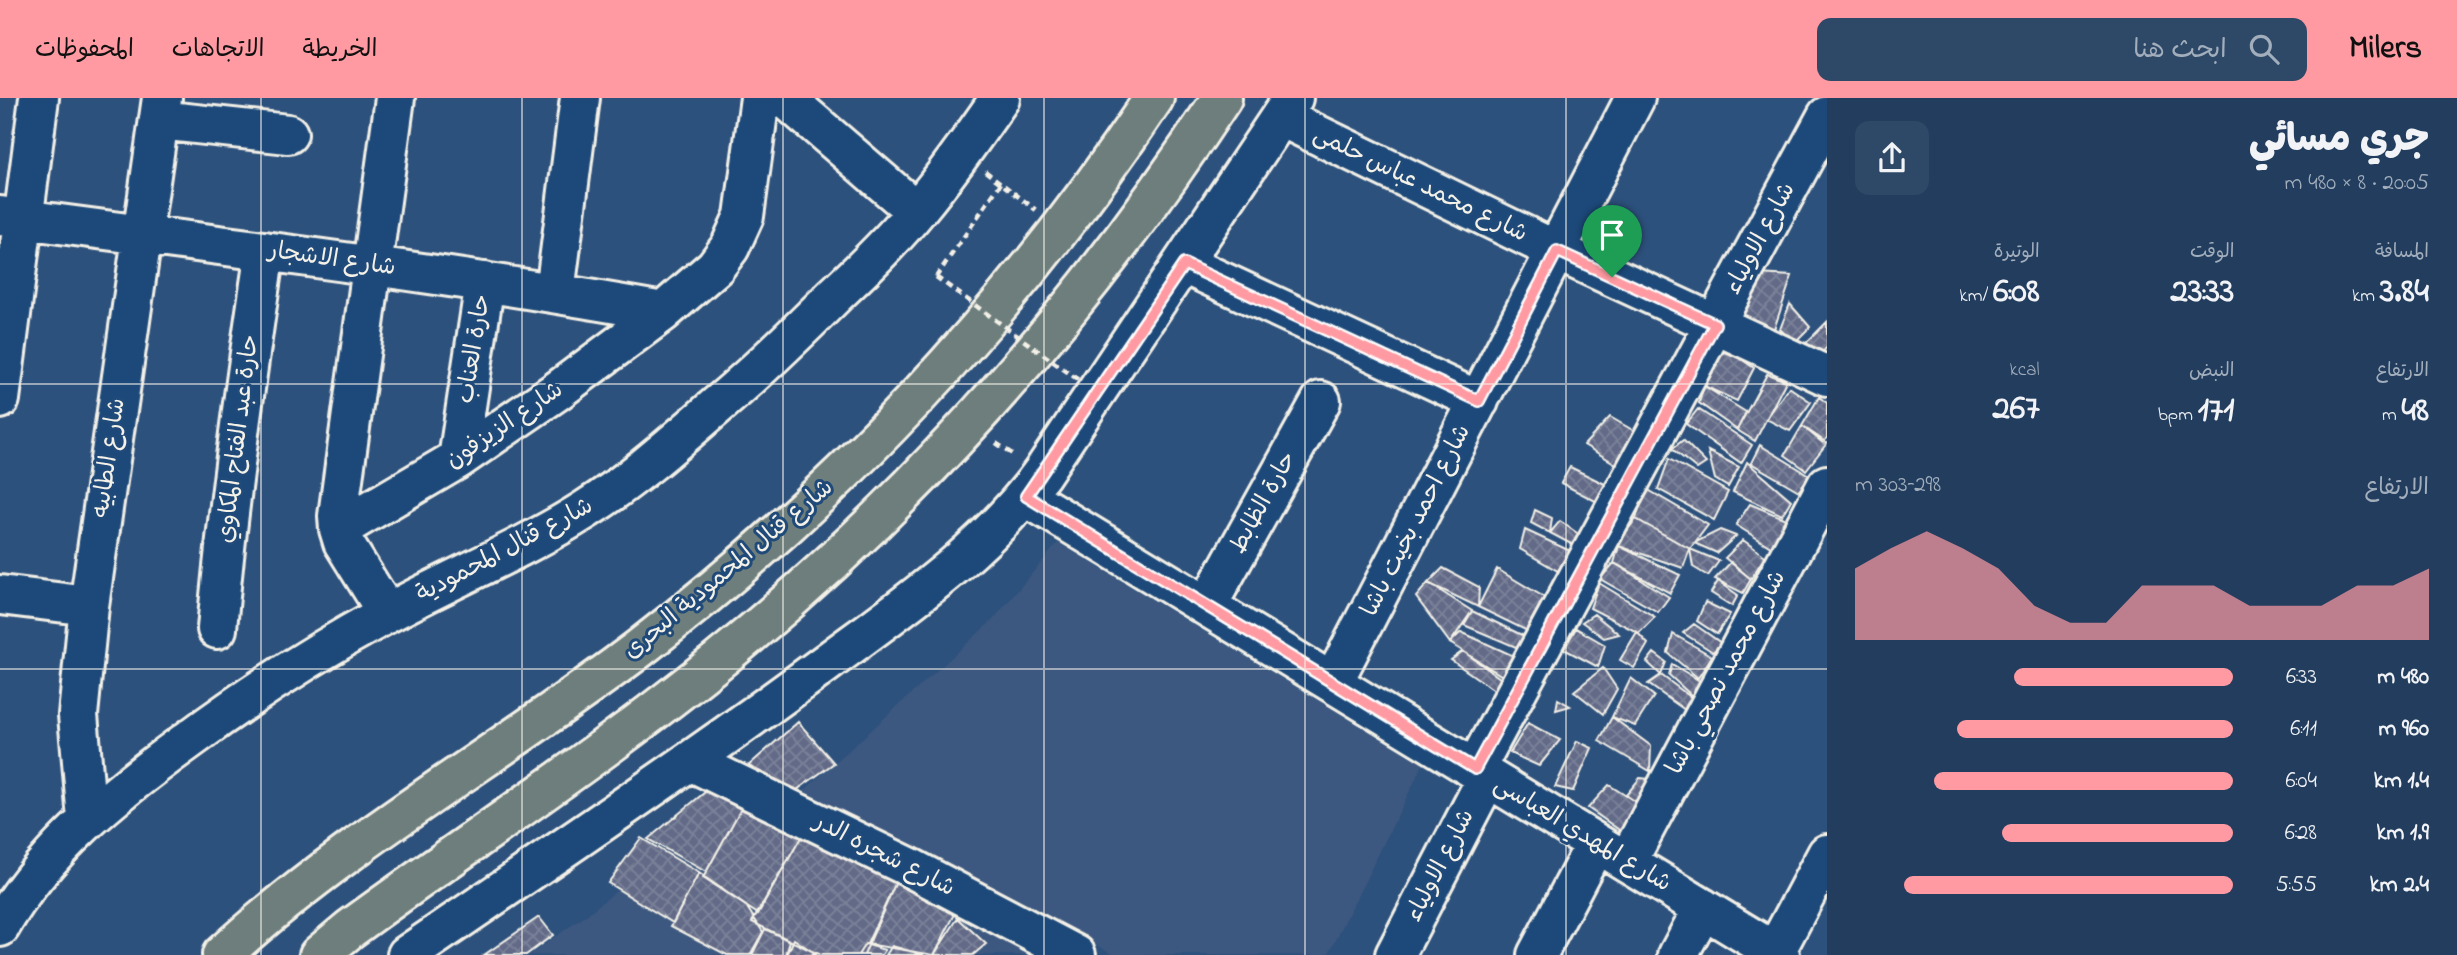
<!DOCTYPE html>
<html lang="ar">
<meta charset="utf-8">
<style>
body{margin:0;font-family:"Indie Flower","Playpen Sans Arabic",sans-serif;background:#2e4867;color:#f1f3f6;direction:rtl;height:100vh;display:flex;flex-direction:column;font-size:26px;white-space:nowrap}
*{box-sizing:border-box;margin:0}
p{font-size:23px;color:#a2aebc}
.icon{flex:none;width:38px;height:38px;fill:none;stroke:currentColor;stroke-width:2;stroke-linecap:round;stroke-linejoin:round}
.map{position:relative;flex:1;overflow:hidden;direction:ltr}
.panel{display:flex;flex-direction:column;background:#223d5e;width:630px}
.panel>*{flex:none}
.pin{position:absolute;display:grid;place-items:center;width:60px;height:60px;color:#fff;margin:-72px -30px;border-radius:50% 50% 50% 0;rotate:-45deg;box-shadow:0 0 7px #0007}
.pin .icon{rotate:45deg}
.round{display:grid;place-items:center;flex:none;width:74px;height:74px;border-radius:14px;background:#2e4867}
.overview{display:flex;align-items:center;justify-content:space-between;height:119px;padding:0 28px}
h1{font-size:38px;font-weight:800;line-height:52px}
.metrics{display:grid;grid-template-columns:repeat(3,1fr);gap:10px;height:119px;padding:7px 28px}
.metrics div{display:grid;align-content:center}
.metrics b{font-size:35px;font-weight:800}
.metrics small{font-size:19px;font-weight:400}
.metrics p{font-size:19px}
.chart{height:196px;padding:14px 28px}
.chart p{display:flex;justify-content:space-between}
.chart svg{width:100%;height:126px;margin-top:7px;fill:#ff9aa2;opacity:.7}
ul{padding:0 28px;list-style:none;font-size:23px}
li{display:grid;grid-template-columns:112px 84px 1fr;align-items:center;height:52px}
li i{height:18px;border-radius:9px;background:#ff9aa2}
header{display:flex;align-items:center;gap:42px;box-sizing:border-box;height:98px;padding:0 35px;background:#ff9aa2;color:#111}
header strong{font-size:33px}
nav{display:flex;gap:38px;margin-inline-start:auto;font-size:24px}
.search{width:490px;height:63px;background:#2e4867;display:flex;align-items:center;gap:18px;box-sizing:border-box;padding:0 24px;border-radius:14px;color:#a2aebc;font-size:26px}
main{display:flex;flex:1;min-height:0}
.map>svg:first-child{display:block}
.built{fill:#3d5980}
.building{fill:url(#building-cross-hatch);stroke:#f4f1e8;stroke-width:2}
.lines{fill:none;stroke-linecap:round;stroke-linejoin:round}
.minor-casing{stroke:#f4f1e8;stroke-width:44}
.major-casing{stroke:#f4f1e8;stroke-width:44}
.path{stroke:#f4f1e8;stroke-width:4.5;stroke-dasharray:7 5;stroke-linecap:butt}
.minor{stroke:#1f4a7a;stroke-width:38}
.major{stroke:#6d7e7c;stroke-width:38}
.path-bridge{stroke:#f4f1e8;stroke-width:4.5;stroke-dasharray:7 5;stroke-linecap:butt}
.route-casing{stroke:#fff;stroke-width:14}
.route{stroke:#ff9aa2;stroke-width:9}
.grid{fill:none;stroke:#f4f1e8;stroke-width:2;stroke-opacity:0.55}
.labels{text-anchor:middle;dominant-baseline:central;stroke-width:6;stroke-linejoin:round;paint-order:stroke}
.street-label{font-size:24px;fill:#f4f1e8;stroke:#1f4a7a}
</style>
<header>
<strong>Milers</strong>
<div class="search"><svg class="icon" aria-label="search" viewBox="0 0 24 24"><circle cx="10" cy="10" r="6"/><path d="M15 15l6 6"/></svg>ابحث هنا</div>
<nav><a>الخريطة</a><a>الاتجاهات</a><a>المحفوظات</a></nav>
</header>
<main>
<section class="panel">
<div class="overview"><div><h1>جري مسائي</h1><p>20:05 · 8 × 480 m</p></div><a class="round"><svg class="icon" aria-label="share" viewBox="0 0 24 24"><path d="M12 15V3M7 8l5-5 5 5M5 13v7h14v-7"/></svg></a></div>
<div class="metrics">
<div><p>المسافة</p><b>3.84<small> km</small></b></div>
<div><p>الوقت</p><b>23:33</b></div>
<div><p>الوتيرة</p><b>6:08<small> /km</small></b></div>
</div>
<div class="metrics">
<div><p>الارتفاع</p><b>48<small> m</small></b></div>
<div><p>النبض</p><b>171<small> bpm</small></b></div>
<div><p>kcal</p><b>267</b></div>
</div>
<div class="chart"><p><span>الارتفاع</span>298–303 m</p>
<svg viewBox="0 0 160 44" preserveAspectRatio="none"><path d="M0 44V19L10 12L20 6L30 12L40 19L50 32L60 38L70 38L80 25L90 25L100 25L110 32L120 32L130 32L140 25L150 25L160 19V44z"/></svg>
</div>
<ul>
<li><b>480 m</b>6:33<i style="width:58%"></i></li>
<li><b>960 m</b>6:11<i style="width:73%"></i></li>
<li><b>1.4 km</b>6:04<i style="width:79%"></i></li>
<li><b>1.9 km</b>6:28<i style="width:61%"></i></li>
<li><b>2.4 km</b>5:55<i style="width:87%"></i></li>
</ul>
</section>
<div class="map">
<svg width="1827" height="857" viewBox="0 0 1827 857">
<defs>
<pattern id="building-cross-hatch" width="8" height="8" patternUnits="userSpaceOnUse" patternTransform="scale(1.75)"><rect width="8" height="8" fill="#636b88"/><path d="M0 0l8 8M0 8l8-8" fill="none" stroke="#7a8199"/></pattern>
</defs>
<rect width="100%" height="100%" fill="#2d517d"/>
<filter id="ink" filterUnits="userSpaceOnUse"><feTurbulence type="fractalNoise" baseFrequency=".0143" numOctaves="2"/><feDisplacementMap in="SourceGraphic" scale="14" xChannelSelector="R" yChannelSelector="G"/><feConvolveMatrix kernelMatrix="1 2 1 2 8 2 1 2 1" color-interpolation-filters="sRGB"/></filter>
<g filter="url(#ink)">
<!-- built -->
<path class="built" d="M1058,445L1423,666L1328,857H1116L804,693L992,523Z
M735,697L1032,857H529L584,819Z"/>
<!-- building -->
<path class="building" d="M1758,176L1792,178L1773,234L1733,219Z
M1790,206L1810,229L1794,245L1780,231Z
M1827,224V249L1822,255L1806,245Z
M1724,249L1754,270L1737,303L1704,288Z
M1767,276L1786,283L1755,343L1737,332Z
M1704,288L1746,314L1737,332L1699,305Z
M1789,289L1811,304L1790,333L1766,321Z
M1819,299L1827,305V340L1823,345L1802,328Z
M1698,311L1752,347L1741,365L1686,326Z
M1610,319L1636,334L1616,366L1584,347Z
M1802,328L1827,345L1806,372L1785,357Z
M1683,342L1706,365L1697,371L1672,351Z
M1760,347L1809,377L1799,393L1751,365Z
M1708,353L1739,369L1728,389L1715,381Z
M1669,361L1728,394L1714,422L1658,391Z
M1747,364L1791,402L1782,417L1733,394Z
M1570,369L1613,390L1603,407L1561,385Z
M1645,390L1708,427L1690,451L1636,421Z
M1750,406L1788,422L1774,451L1736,427Z
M1535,412L1552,420L1550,435L1531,425Z
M1636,421L1690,451L1683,470L1616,447Z
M1560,423L1581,438L1573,447L1550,435Z
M1525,432L1581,458L1570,480L1520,451Z
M1720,432L1736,438L1717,455L1694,445Z
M1743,442L1765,458L1751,481L1725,460Z
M1619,448L1680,477L1670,495L1614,465Z
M1690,451L1719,463L1708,478L1693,469Z
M1731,464L1751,481L1743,495L1715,481Z
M1614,465L1669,499L1658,514L1600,481Z
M1443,470L1479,489L1478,509L1428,485Z
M1497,471L1554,505L1536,537L1478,509Z
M1718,483L1738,497L1732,508L1711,495Z
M1428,485L1472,513L1450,545L1416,499Z
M1599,485L1655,519L1639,535L1590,510Z
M1705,504L1730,516L1717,536L1697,523Z
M1472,513L1530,541L1523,552L1464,527Z
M1594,516L1619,536L1604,540L1582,524Z
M1694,526L1721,545L1713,554L1683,535Z
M1576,530L1605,547L1598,569L1564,551Z
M1461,534L1516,559L1504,579L1450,545Z
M1637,534L1648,546L1634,570L1620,562Z
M1673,536L1712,558L1698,580L1668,555Z
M1463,553L1508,586L1500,596L1451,562Z
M1654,555L1666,564L1661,577L1647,564Z
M1672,566L1703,585L1692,598L1669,577Z
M1603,570L1617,591L1603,616L1574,593Z
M1661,577L1696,603L1685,612L1648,586Z
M1631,580L1654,598L1635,628L1612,619Z
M1558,601L1570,608L1556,612Z
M1612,619L1651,648L1650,673L1599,643Z
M798,624L834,665L794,694L747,669Z
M1528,625L1560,642L1539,668L1510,655Z
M1577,643L1592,650L1573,693L1555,689Z
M1640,680L1660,682L1639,706L1626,697Z
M716,685L743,707L706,774L648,741Z
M1609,687L1639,706L1625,736L1588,710Z
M743,707L804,734L758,816L703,780Z
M804,734L896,784L864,857H820L752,824Z
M641,740L699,775L673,825L608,785Z
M699,775L746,808L763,834L750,857H727L671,828Z
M896,784L955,816L934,857L867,846Z
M539,819L553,837L526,857H484Z
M958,820L986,846L973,857H934Z
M765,831L790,843L786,857H752Z
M794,841L810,852L815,857H787Z
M865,846L885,852L882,857H858Z
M892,848L924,857H886Z"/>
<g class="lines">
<!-- minor casing -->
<g class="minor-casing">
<path id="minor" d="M785,0L916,113
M1281,19L1557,153L1827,278
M159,22L288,36
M0,118C222,148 443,174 663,214
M1184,166L1479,303
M555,194L580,0
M0,301L39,0
M458,361L485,184
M1025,398L1780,857
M339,431L458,361L557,293L663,214L715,169L730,149L744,118L760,0
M0,497L89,508
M1207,508L1321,303
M387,515L343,444L339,431L338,418L395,0
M217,531C228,404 246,278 265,153
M1333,584L1635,0
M690,663L911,770L1076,857
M1475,671L1827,18
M87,721L78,617L89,508L162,0
M1627,764L1827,387
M0,829C45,751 114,696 186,644C249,597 316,554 386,516C452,480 522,452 585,412C634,381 676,343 720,305C760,271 798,234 835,197C864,170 893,142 918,111C947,76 974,38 1000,0
M1775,854L1827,756
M407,857C549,760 691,665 829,563C905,507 986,452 1042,375L1293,0
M1395,857L1487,680
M1537,857L1596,745
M1678,857L1703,810"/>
</g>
<!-- major casing -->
<g class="major-casing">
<path id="major" d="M222,857C350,740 502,655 640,550C841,395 1013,212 1154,0
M319,857L350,831C483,734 622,644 748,538C932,384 1090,201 1222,0"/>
</g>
<!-- path -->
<path class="path" d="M985,73L1036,112
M936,179L1001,85
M996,345L1015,358"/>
<!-- minor -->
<use href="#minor" class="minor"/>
<!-- major -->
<use href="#major" class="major"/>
<!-- path-bridge -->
<path class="path-bridge" d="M936,179L1080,283"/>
</g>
</g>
<g class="lines" filter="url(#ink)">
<!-- route casing -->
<g class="route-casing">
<path id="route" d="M1557,153L1715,226L1475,671L1026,398L1184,166L1479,303Z"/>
</g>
<!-- route -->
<use href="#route" class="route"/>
</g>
<!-- grid -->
<path class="grid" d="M261,0V857M522,0V857M783,0V857M1044,0V857M1305,0V857M1566,0V857M0,286H1827M0,571H1827"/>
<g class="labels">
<!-- street labels -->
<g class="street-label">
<text transform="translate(1420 87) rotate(26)">شارع محمد عباس حلمى</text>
<text transform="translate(1761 141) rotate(-62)">شارع الاولياء</text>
<text transform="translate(332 162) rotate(8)">شارع الاشجار</text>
<text transform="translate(475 251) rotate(-81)">حارة العناب</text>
<text transform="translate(505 328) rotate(-34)">شارع الزيزفون</text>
<text transform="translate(239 341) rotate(-83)">حارة عبد الفتاح المكاوي</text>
<text transform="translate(110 360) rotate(-82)">شارع الطابيه</text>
<text transform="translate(1264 405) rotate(-61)">حارة الظابط</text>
<text transform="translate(1417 423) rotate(-63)">شارع احمد بخيت باشا</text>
<text transform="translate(505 453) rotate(-28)">شارع قنال المحمودية</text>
<text transform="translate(729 472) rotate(-40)">شارع قنال المحمودية البحرى</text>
<text transform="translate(1727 575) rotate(-62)">شارع محمد نصحي باشا</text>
<text transform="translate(1582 737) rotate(31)">شارع المهدي العباسى</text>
<text transform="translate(884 758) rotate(27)">شارع شجره الدر</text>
<text transform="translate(1441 768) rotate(-63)">شارع الاولياء</text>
</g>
</g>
</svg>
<div class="pin" style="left:1612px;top:179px;background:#1e9e55"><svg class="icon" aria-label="arrive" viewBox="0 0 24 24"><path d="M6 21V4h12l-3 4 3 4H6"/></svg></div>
</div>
</main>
